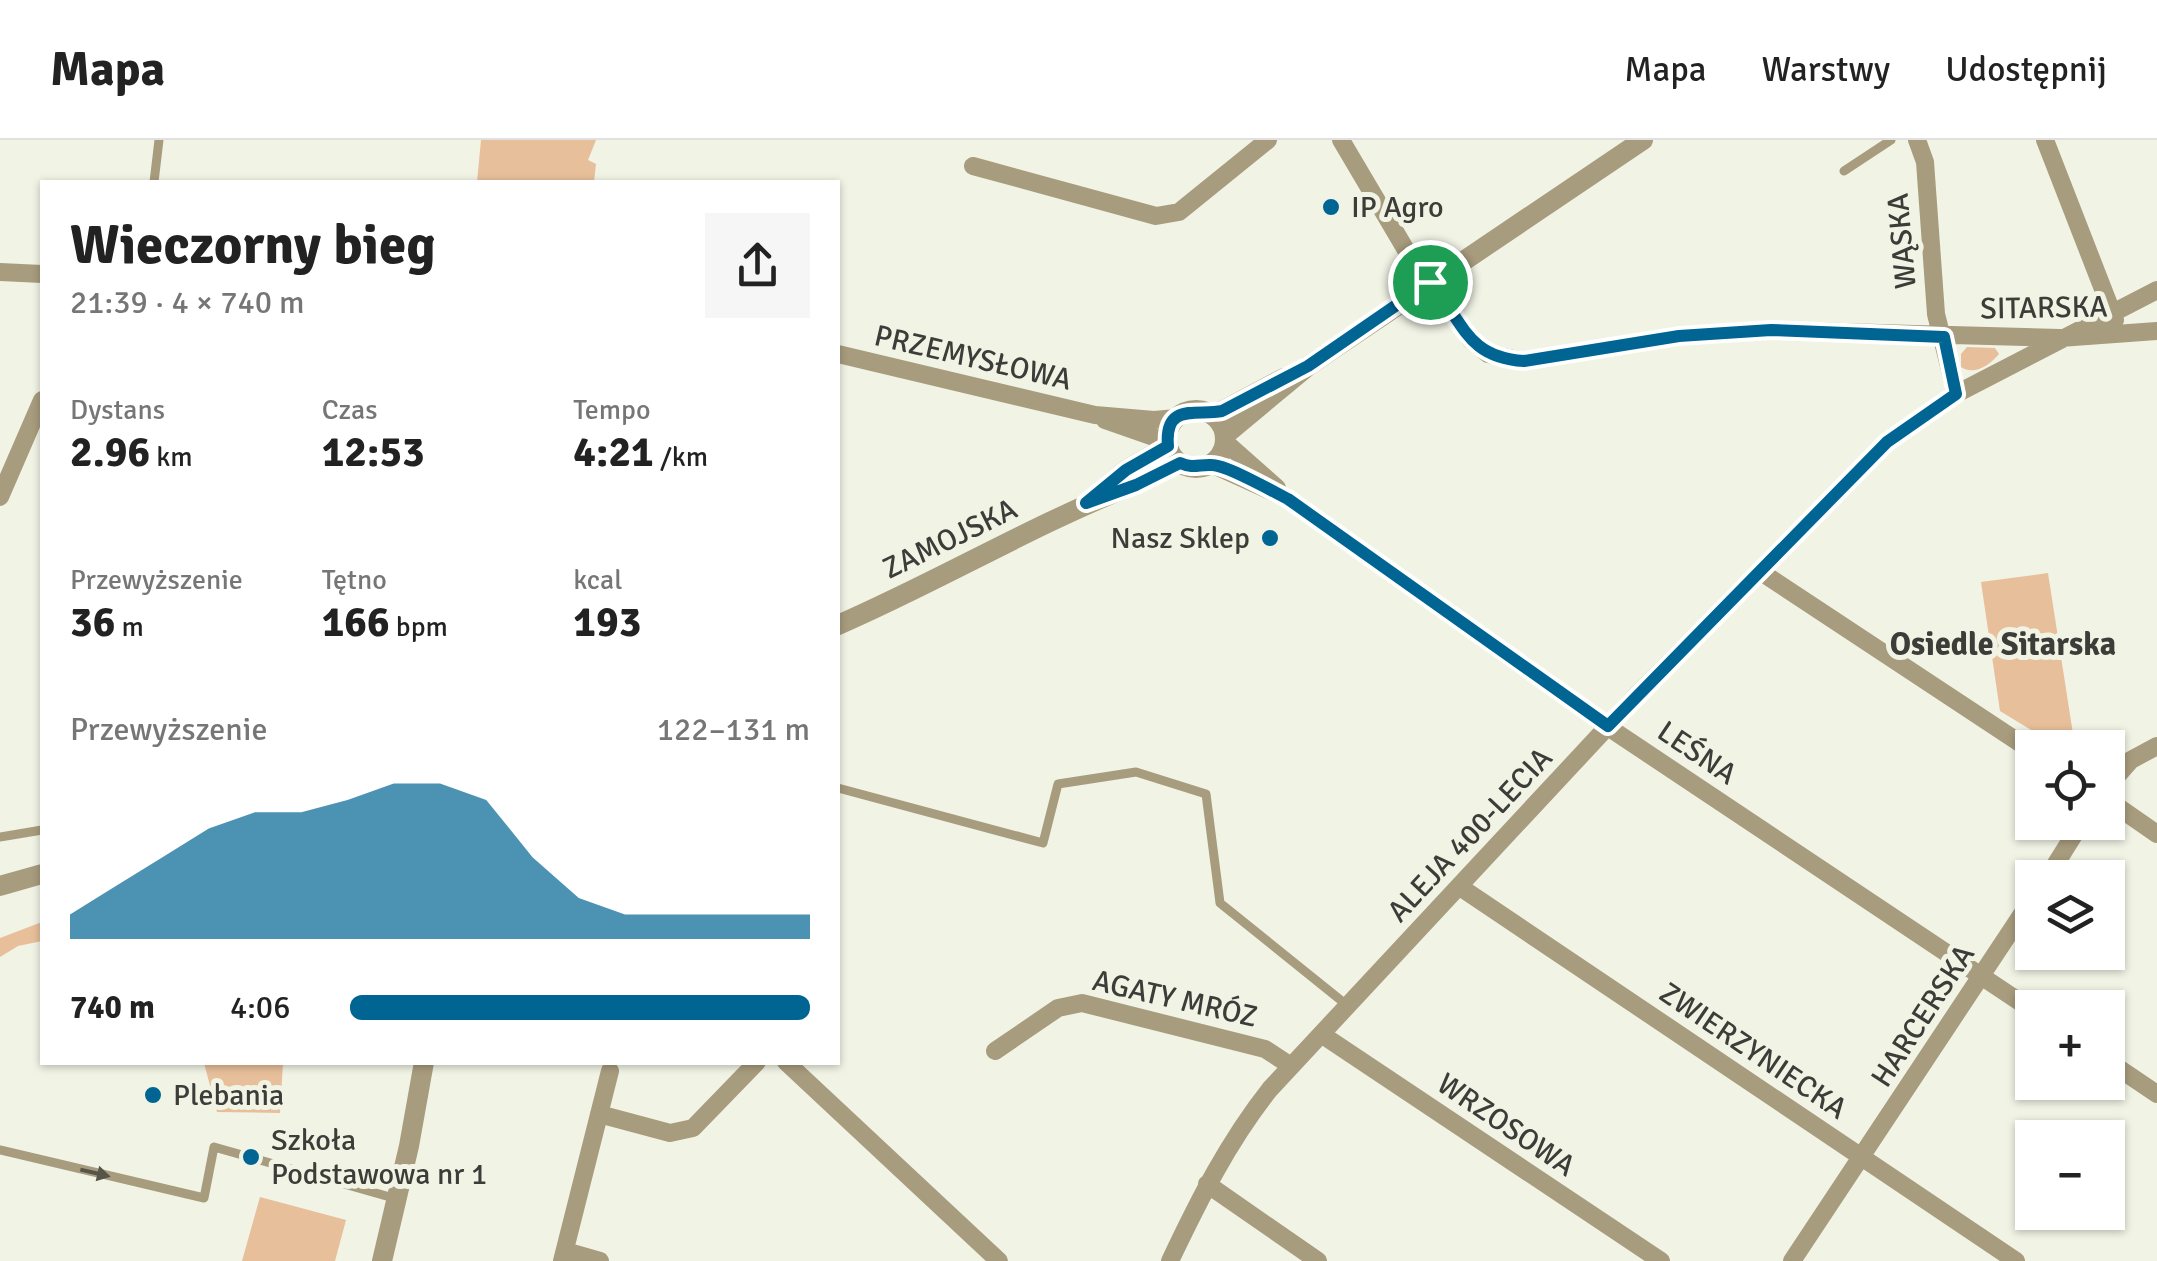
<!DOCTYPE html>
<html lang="pl">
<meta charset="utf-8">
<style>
body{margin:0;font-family:Signika,sans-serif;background:#f6f6f6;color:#222;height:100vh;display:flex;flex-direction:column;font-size:38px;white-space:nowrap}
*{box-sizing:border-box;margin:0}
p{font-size:32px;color:#767676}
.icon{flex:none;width:55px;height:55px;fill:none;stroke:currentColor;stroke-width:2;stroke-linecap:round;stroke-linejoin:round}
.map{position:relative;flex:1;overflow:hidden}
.sheet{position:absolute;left:40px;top:40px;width:800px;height:885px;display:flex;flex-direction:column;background:#fff;border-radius:0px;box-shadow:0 2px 8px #0004}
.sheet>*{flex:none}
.fabs{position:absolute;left:2015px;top:590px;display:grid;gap:20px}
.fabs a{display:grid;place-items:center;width:110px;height:110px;border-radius:0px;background:#fff;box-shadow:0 2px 8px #0004;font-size:50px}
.pin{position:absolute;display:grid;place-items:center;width:85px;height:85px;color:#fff;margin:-42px;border:5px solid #fff;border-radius:50%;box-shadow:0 2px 10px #0007}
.round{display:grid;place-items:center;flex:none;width:105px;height:105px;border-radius:0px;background:#f6f6f6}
.headline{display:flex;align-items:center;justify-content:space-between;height:170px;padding:0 30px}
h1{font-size:55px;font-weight:700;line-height:75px}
.stats{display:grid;grid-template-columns:repeat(3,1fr);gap:15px;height:170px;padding:10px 30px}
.stats div{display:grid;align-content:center}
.stats b{font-size:42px;font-weight:700}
.stats small{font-size:28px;font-weight:400}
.stats p{font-size:28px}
.chart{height:280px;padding:20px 30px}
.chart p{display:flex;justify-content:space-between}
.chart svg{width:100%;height:180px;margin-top:10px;fill:#016594;opacity:.7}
ul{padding:0 30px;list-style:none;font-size:32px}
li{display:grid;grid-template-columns:160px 120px 1fr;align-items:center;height:75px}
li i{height:25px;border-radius:12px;background:#016594}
header{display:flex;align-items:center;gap:60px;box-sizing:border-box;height:140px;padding:0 50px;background:#fff;border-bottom:2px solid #e0e0e0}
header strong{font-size:48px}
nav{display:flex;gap:55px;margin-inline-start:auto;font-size:35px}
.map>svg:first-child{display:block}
.green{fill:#e7bf9a}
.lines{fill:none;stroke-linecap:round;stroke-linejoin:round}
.service{stroke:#a89c7e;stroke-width:9}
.minor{stroke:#a89c7e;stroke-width:18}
.tertiary{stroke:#a89c7e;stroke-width:20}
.oneway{fill:#57554a}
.route-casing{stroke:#fff;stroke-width:20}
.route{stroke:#016594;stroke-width:12}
.poi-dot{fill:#016594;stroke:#f1f3e5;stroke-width:4}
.labels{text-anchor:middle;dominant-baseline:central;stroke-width:10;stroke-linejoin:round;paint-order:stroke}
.poi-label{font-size:30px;fill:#3c3d38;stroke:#f1f3e5;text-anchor:start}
.street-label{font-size:30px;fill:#3c3d38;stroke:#f1f3e5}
.neighbourhood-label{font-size:32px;font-weight:bold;fill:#3c3d38;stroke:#f1f3e5}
</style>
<header>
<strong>Mapa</strong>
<nav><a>Mapa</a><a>Warstwy</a><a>Udostępnij</a></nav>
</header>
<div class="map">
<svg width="2157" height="1121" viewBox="0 0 2157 1121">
<rect width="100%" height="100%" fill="#f1f3e5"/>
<!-- green -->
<path class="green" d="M481,0H596L588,20L596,24L594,42H477Z
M1967,207L1995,208L1999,214C1990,225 1974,236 1961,227V214Z
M2048,433L2075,607H2059L2000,571L1981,442Z
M42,782V801L18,806L0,817V798Z
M204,923H283L280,973L217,972Z
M260,1057L346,1080L335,1121H242Z"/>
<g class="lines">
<!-- service -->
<path class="service" d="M1844,31L1891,0
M154,42L159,0
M838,648L1043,703L1058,644L1136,632L1206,654L1220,763L1348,866
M0,697L42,690
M0,1010L204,1058L214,1007L397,1059"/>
<!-- minor -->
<path class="minor" d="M1341,0L1419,132L1443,158L1471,200L1488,214L1524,221L1679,196L1771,190L2060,198L2157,191
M1917,0L1925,22L1936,174L1956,254
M2045,0L2115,180
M973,26L1156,76L1179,72L1268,0
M0,132L42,134
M838,214L1095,275L1154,280L1177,278
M1105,280L1168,302
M1225,302L1277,348
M1211,324L1288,359L1608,587L2032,870
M0,357L42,260
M1761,432L2032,611
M2108,646L2131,620L2157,606
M2108,660L2157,694
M2047,738L2082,682
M1460,747L2016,1121
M1321,894L1661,1121
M995,911L1058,868L1082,863L1265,909L1291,926
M2108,921L2157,954
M786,922L999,1121
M599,974L670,993L693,988L757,922
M1207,1044L1318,1121
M565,1111L600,1121
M562,1121L610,931
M1170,1121C1199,1060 1228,1002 1270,949L1637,555L1887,302L1956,254L2157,150
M1792,1121L2032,759"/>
<!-- tertiary -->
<path class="tertiary" d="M1167 299a29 29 0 1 1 58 0a29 29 0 1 1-58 0Z
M1210,274L1222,271L1284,238
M1225,295L1308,226L1643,0
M1100,352L1126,330L1168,306
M838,485C937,442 1031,386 1131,346C1148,340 1163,329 1180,323
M0,746L42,734
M382,1121L409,1006L424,922"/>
</g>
<!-- one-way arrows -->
<defs><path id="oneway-solid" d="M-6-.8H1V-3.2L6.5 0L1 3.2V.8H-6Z" transform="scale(2.5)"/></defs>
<use class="oneway" href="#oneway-solid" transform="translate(95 1033) rotate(13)"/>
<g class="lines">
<!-- route casing -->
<g class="route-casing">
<path id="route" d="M1430,142C1464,181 1465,217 1524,221L1679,196L1771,190L1944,197L1956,254L1887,302L1608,586L1288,359C1272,351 1227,325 1212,325C1199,324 1194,329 1180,323L1136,345L1086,363L1126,330L1168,306C1164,262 1197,276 1222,271L1308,226Z"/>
</g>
<!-- route -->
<use href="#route" class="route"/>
</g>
<!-- markers -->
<g class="poi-dot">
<circle cx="1331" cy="67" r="10"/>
<circle cx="1270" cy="398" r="10"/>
<circle cx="153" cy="955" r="10"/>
<circle cx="251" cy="1017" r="10"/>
</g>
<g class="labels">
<!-- poi labels -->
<g class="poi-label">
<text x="1351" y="67">IP Agro</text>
<text x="1250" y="398" text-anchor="end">Nasz Sklep</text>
<text x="173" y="955">Plebania</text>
<text x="271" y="1000">Szkoła<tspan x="271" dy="34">Podstawowa nr 1</tspan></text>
</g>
<!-- street labels -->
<g class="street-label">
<text transform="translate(1902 101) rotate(-95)">WĄSKA</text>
<text transform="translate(2044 168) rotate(-1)">SITARSKA</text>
<text transform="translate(973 218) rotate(13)">PRZEMYSŁOWA</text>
<text transform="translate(950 399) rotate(-26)">ZAMOJSKA</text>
<text transform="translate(1697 613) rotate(34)">LEŚNA</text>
<text transform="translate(1470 695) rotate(-47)">ALEJA 400-LECIA</text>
<text transform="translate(1175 859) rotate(13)">AGATY MRÓZ</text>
<text transform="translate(1923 876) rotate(-57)">HARCERSKA</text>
<text transform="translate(1753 911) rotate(34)">ZWIERZYNIECKA</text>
<text transform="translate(1506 985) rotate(34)">WRZOSOWA</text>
</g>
<!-- neighbourhood labels -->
<g class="neighbourhood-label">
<text x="2003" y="504">Osiedle Sitarska</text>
</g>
</g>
</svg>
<div class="fabs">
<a><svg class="icon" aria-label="locate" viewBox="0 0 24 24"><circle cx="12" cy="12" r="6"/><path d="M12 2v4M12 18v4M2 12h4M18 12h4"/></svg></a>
<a><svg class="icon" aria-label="layers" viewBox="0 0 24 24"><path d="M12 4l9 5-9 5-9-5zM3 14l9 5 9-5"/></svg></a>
<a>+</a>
<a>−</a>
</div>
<div class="pin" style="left:1430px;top:142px;background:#1e9e55"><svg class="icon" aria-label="arrive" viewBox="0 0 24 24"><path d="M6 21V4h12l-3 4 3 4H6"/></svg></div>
<section class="sheet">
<div class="headline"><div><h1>Wieczorny bieg</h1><p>21:39 · 4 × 740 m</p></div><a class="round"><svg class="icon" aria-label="share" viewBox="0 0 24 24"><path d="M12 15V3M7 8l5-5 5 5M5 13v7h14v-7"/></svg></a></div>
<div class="stats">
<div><p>Dystans</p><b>2.96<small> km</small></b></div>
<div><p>Czas</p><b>12:53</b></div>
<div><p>Tempo</p><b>4:21<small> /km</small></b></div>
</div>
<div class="stats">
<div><p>Przewyższenie</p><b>36<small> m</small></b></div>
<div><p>Tętno</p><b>166<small> bpm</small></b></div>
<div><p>kcal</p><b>193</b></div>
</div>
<div class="chart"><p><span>Przewyższenie</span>122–131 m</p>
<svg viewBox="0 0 160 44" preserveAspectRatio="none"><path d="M0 44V38L10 31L20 24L30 17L40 13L50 13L60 10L70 6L80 6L90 10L100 24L110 34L120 38L130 38L140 38L150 38L160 38V44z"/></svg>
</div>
<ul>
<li><b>740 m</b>4:06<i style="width:100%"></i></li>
</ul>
</section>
</div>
